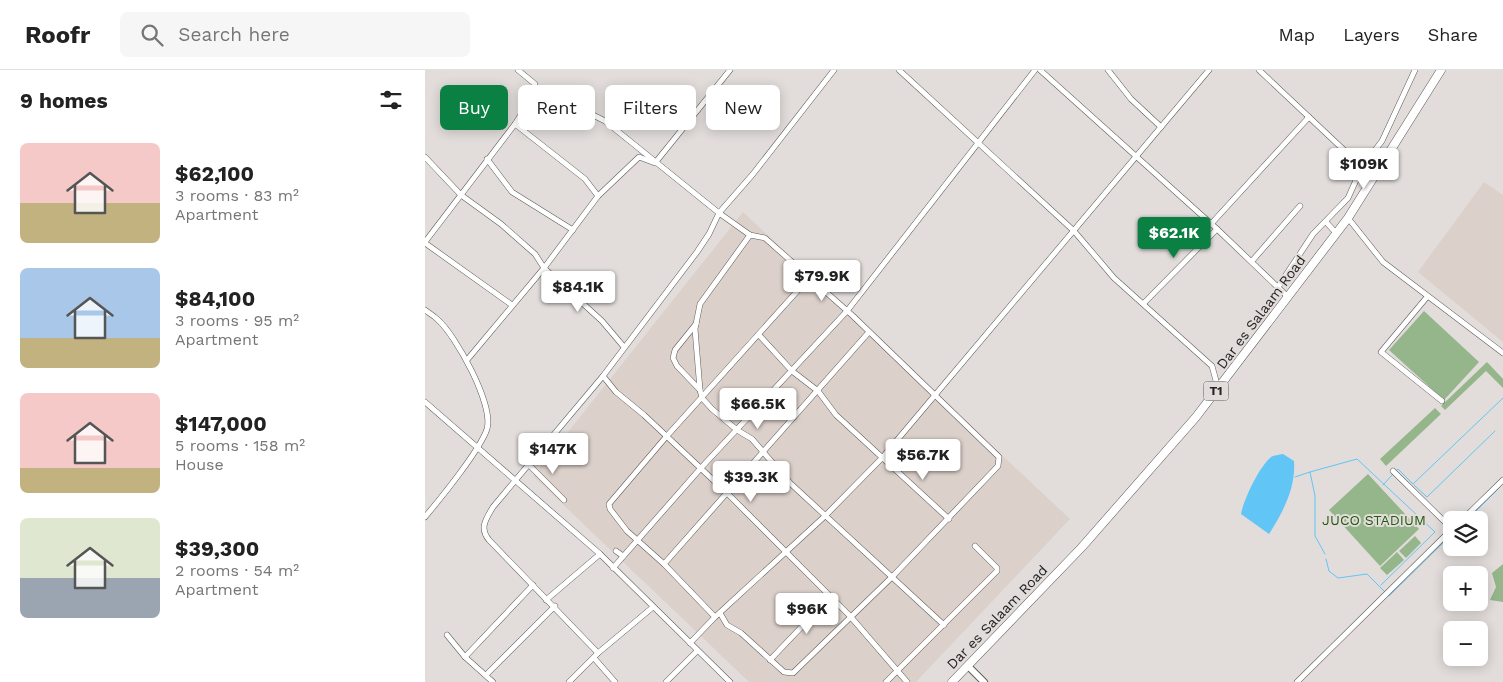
<!DOCTYPE html>
<meta charset="utf-8">
<style>
body{margin:0;font-family:"Work Sans",sans-serif;background:#f6f6f6;color:#222;height:100vh;display:flex;flex-direction:column;font-size:19px;white-space:nowrap}
*{box-sizing:border-box;margin:0}
p{font-size:16px;color:#767676}
.icon{flex:none;width:28px;height:28px;fill:none;stroke:currentColor;stroke-width:2;stroke-linecap:round;stroke-linejoin:round}
.map{position:relative;flex:1;overflow:hidden}
.details{display:flex;flex-direction:column;background:#fff;width:425px}
.details>*{flex:none}
.hud{position:absolute;left:15px;top:15px;width:475px;height:45px;display:flex;gap:10px}
.buttons{position:absolute;left:1018px;top:441px;display:grid;gap:10px}
.buttons a{display:grid;place-items:center;width:45px;height:45px;border-radius:8px;background:#fff;box-shadow:0 2px 12px #0003;font-size:25px}
.price{position:absolute;translate:-50% -42px;padding:0 11px;border-radius:5px;background:#fff;color:#222;font-size:16px;line-height:32px;filter:drop-shadow(0 1px 2px #0008)}
.price::after{content:'';position:absolute;left:50%;top:30px;width:15px;height:11px;margin-left:-8px;background:inherit;clip-path:polygon(0 0,100% 0,50% 100%)}
.price.active{background:#0b8043;color:#fff}
ul{padding:0;list-style:none}
li{display:flex;align-items:center;gap:15px;height:125px;padding:0 20px}
li span{display:grid;place-items:center;flex:none;width:140px;height:100px;border-radius:8px;color:#555}
li>.icon{margin-inline-start:auto}
span .icon{width:60px;height:60px;fill:#fffc;stroke-width:1}
li b{font-size:21px}
h2{display:flex;justify-content:space-between;align-items:center;height:60px;padding:0 20px;font-size:21px}
.tag{padding:0 18px;border-radius:8px;background:#fff;box-shadow:0 2px 12px #0003;font-size:18px;line-height:45px}
.tag.active{background:#0b8043;color:#fff}
header{display:flex;align-items:center;gap:30px;box-sizing:border-box;height:70px;padding:0 25px;background:#fff;border-bottom:1px solid #e0e0e0}
header strong{font-size:24px}
nav{display:flex;gap:28px;margin-inline-start:auto;font-size:18px}
.search{width:350px;height:45px;background:#f6f6f6;display:flex;align-items:center;gap:12px;box-sizing:border-box;padding:0 18px;border-radius:8px;color:#767676;font-size:19px}
main{display:flex;flex:1;min-height:0}
.map>svg:first-child{display:block}
.built{fill:#dcd0ca}
.green{fill:#95b68b}
.water{fill:#61c5f5}
.lines{fill:none;stroke-linecap:round;stroke-linejoin:round}
.stream{stroke:#61c5f5;stroke-width:1}
.minor-casing{stroke:#5e5b59;stroke-width:6}
.tertiary-casing{stroke:#5e5b59;stroke-width:8}
.trunk-casing{stroke:#5e5b59;stroke-width:9}
.minor{stroke:#fff;stroke-width:5}
.tertiary{stroke:#fff;stroke-width:6}
.trunk{stroke:#fff;stroke-width:8}
.labels{text-anchor:middle;stroke-width:4;stroke-linejoin:round;paint-order:stroke}
.shield{fill:#e2dddb;stroke:#5e5b5a;stroke-width:1}
.shield-label{font-size:12px;font-weight:bold;fill:#252322}
.street-label{font-size:14px;fill:#252322;stroke:#e2dddb}
.park-label{font-size:14px;fill:#255910;stroke:#e2dddb}
</style>
<header>
<strong>Roofr</strong>
<div class="search"><svg class="icon" aria-label="search" viewBox="0 0 24 24"><circle cx="10" cy="10" r="6"/><path d="M15 15l6 6"/></svg>Search here</div>
<nav><a>Map</a><a>Layers</a><a>Share</a></nav>
</header>
<main>
<section class="details">
<h2>9 homes<svg class="icon" aria-label="filters" viewBox="0 0 24 24"><path d="M4 7h16M4 17h16"/><circle cx="9" cy="7" r="2"/><circle cx="15" cy="17" r="2"/></svg></h2>
<ul>
<li><span style="background:linear-gradient(#f6c9c9 60%,#c2b280 0)"><svg class="icon" aria-label="home" viewBox="0 0 24 24"><path d="M3 11l9-7 9 7M6 9v11h12V9"/></svg></span><div><b>$62,100</b><p>3 rooms · 83 m²</p><p>Apartment</p></div></li>
<li><span style="background:linear-gradient(#a9c7e8 70%,#c2b280 0)"><svg class="icon" aria-label="home" viewBox="0 0 24 24"><path d="M3 11l9-7 9 7M6 9v11h12V9"/></svg></span><div><b>$84,100</b><p>3 rooms · 95 m²</p><p>Apartment</p></div></li>
<li><span style="background:linear-gradient(#f6c9c9 75%,#c2b280 0)"><svg class="icon" aria-label="home" viewBox="0 0 24 24"><path d="M3 11l9-7 9 7M6 9v11h12V9"/></svg></span><div><b>$147,000</b><p>5 rooms · 158 m²</p><p>House</p></div></li>
<li><span style="background:linear-gradient(#dfe7d0 60%,#9aa5b1 0)"><svg class="icon" aria-label="home" viewBox="0 0 24 24"><path d="M3 11l9-7 9 7M6 9v11h12V9"/></svg></span><div><b>$39,300</b><p>2 rooms · 54 m²</p><p>Apartment</p></div></li>
</ul>
</section>
<div class="map">
<svg width="1078" height="612" viewBox="0 0 1078 612">
<rect width="100%" height="100%" fill="#e2dddb"/>
<g class="built">
<path d="M1059 112 1078 125V272L993 202Z"/>
<path d="M318 142 645 449 491 612H324L108 406Z"/>
</g>
<g class="green">
<path d="M999 241 1054 292 1019 330 964 280Z"/>
<path d="M1062 292 1078 309V318L1061 301 1020 340 1016 336Z"/>
<path d="M1010 338 1016 344 961 396 955 389Z"/>
<path d="M943 404 994 459 955 496 904 440Z"/>
<path d="M990 466 996 473 981 488 974 481Z"/>
<path d="M972 482 979 490 962 505 955 498Z"/>
<path d="M1078 494V532L1065 530 1071 517 1067 503Z"/>
</g>
<path class="water" d="M858 384 869 391C871 418 858 442 844 464L816 444C819 429 834 397 846 387 849 385 854 385 858 384Z"/>
<g class="lines">
<g class="stream">
<path d="M971 401 973 399 988 414 1078 328"/>
<path d="M885 402 932 389 1010 462 956 515"/>
<path d="M870 407 885 402 890 426V466L900 484"/>
<path d="M958 415 968 404"/>
<path d="M989 415 1002 427 1070 361"/>
<path d="M1043 449 1075 417"/>
<path d="M901 489 904 501 913 508 942 504 960 522"/>
<path d="M964 526 1026 465"/>
</g>
<g class="minor-casing">
<g id="minor">
<path d="M93 0 110 14 109 24 134 28 180 51 294 143 325 165 340 168 428 246 574 387 573 396 468 506 368 603 359 602 316 563 302 555 295 543"/>
<path d="M474 0 649 161 689 208 787 296 793 318"/>
<path d="M615 0 792 159 863 227"/>
<path d="M683 0 706 29 736 57"/>
<path d="M834 0 937 97"/>
<path d="M90 54 160 109 173 126"/>
<path d="M0 87 36 125 76 154 110 184 119 198 177 251 199 277"/>
<path d="M62 89 87 122 148 160"/>
<path d="M923 148 958 192 1078 283"/>
<path d="M901 152 911 163"/>
<path d="M786 154 884 47"/>
<path d="M0 172 90 54 109 24"/>
<path d="M0 173 87 235"/>
<path d="M827 191 875 136"/>
<path d="M853 217 888 164 923 128 937 97 957 71 990 0"/>
<path d="M1002 227 956 282 1017 331"/>
<path d="M719 233 792 159"/>
<path d="M0 240C4 243 9 246 12 249 31 265 69 335 62 359 55 380 16 428 0 447"/>
<path d="M271 254 250 280 248 288 252 296 275 320 277 328 287 339 312 360 327 369 365 413 519 555"/>
<path d="M334 265 367 301 393 321 411 345 524 449"/>
<path d="M42 290 119 198 173 126 214 87 230 93 305 0"/>
<path d="M178 306 191 322 219 345 302 423 425 546 482 612"/>
<path d="M275 320 270 259 275 234 325 165"/>
<path d="M0 332 175 484 305 612"/>
<path d="M103 394 139 430"/>
<path d="M968 401 1026 458"/>
<path d="M1037 450 1078 410"/>
<path d="M191 481 198 486"/>
<path d="M239 494 444 262"/>
<path d="M188 498 275 399 422 241 610 0"/>
<path d="M121 530 175 484"/>
<path d="M290 547 239 494 202 461 185 439 184 434 241 367 385 207"/>
<path d="M22 565 40 587 68 612"/>
<path d="M265 573 290 547 400 446 457 388 784 0"/>
<path d="M173 583 64 470C54 458 61 449 68 437L178 306 272 182 284 164 294 143 328 104 409 0"/>
<path d="M40 587 108 515"/>
<path d="M169 588 190 612"/>
<path d="M345 590 405 527"/>
<path d="M61 605 130 536"/>
<path d="M144 612 173 583 228 537"/>
<path d="M241 612 272 581"/>
<path d="M461 612 572 501V498L550 476"/>
<path d="M872 612 1026 460"/>
</g>
</g>
<g class="tertiary-casing">
<path id="tertiary" d="M543 596 559 612"/>
</g>
<g class="trunk-casing">
<path id="trunk" d="M527 612 657 477 771 347 923 148 1016 0"/>
</g>
<use href="#minor" class="minor"/>
<use href="#tertiary" class="tertiary"/>
<use href="#trunk" class="trunk"/>
</g>
<g class="labels">
<rect class="shield" x="778.5" y="311.5" width="25" height="19" rx="4"/>
<g class="shield-label">
<text x="791" y="325">T1</text>
</g>
<g class="street-label">
<text transform="translate(836 242) rotate(-53)" y="5">Dar es Salaam Road</text>
<text transform="translate(572 547) rotate(-46)" y="5">Dar es Salaam Road</text>
</g>
<g class="park-label">
<text x="949" y="455">JUCO STADIUM</text>
</g>
</g>
</svg>
<div class="buttons">
<a><svg class="icon" aria-label="layers" viewBox="0 0 24 24"><path d="M12 4l9 5-9 5-9-5zM3 14l9 5 9-5"/></svg></a>
<a>+</a>
<a>−</a>
</div>
<b class="price" style="left:939px;top:120px">$109K</b>
<b class="price active" style="left:749px;top:189px">$62.1K</b>
<b class="price" style="left:397px;top:232px">$79.9K</b>
<b class="price" style="left:153px;top:243px">$84.1K</b>
<b class="price" style="left:333px;top:360px">$66.5K</b>
<b class="price" style="left:128px;top:405px">$147K</b>
<b class="price" style="left:498px;top:411px">$56.7K</b>
<b class="price" style="left:326px;top:433px">$39.3K</b>
<b class="price" style="left:382px;top:565px">$96K</b>
<div class="hud">
<a class="tag active">Buy</a>
<a class="tag">Rent</a>
<a class="tag">Filters</a>
<a class="tag">New</a>
</div>
</div>
</main>
